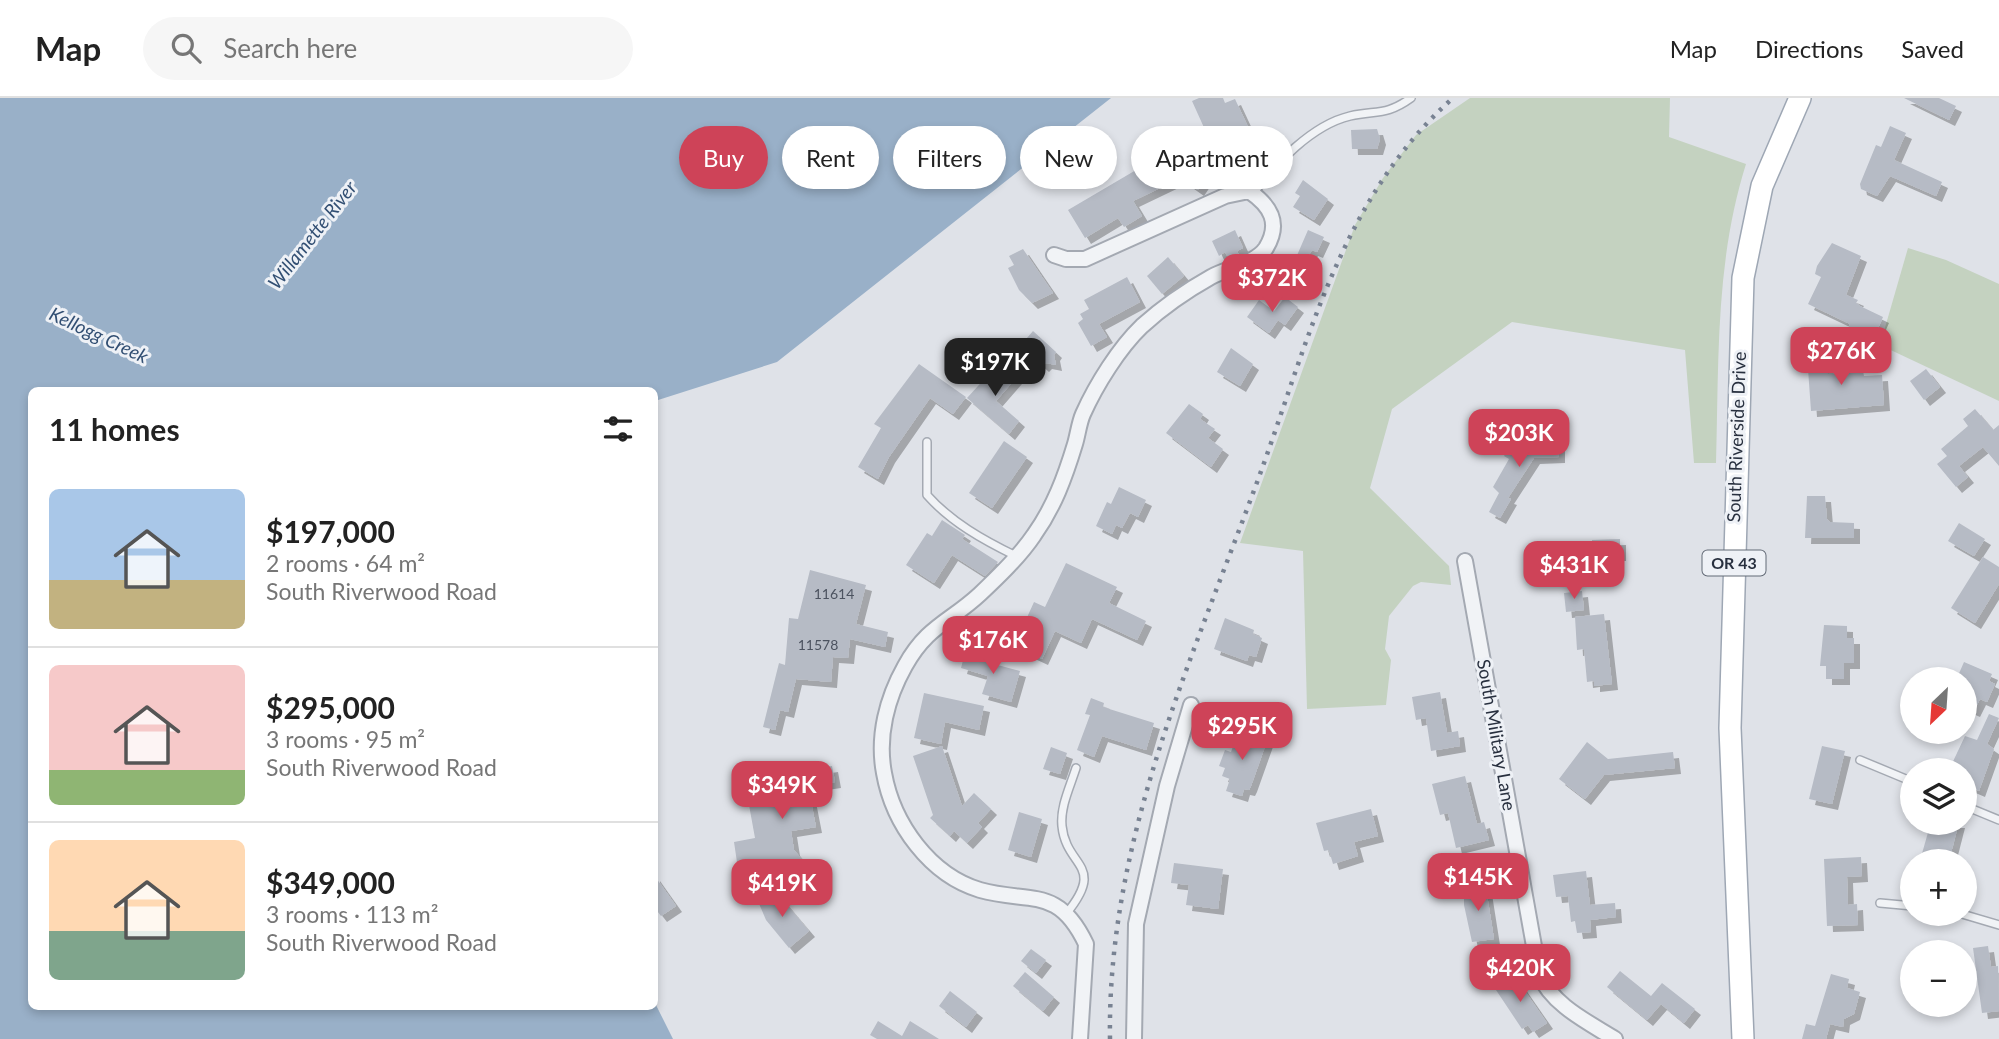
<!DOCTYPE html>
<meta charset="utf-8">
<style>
body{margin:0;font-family:Lato,sans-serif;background:#f6f6f6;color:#222;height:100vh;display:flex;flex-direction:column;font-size:26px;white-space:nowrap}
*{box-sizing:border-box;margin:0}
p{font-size:23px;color:#767676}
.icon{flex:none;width:38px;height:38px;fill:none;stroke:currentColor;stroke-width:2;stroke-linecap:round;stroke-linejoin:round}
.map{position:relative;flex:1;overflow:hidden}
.sheet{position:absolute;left:28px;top:289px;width:630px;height:623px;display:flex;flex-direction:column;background:#fff;border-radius:10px;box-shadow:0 4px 10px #0003}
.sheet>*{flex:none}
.guide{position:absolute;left:679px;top:28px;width:665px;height:63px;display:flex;gap:14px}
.needle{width:46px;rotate:205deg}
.tools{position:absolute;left:1900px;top:569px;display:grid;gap:14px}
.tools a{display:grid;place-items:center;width:77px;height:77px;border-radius:50%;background:#fff;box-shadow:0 4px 10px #0003;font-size:35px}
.price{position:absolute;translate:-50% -60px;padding:0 16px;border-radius:14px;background:#ce4358;color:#fff;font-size:23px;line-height:46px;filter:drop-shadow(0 2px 4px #0008)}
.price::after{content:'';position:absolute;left:50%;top:42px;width:21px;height:16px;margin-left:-10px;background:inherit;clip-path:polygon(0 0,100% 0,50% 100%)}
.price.on{background:#222;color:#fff}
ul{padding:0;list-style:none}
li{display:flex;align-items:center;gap:21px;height:175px;padding:0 21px}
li+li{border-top:2px solid #e0e0e0}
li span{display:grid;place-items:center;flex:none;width:196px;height:140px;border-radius:10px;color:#555}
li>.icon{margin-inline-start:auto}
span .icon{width:84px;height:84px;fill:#fffc;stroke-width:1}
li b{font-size:30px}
h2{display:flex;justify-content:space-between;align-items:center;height:84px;padding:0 21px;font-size:30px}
.chip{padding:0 24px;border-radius:32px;background:#fff;box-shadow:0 4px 10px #0003;font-size:24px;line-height:63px}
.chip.on{background:#ce4358;color:#fff}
header{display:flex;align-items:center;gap:42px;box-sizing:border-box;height:98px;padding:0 35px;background:#fff;border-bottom:2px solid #e0e0e0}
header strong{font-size:33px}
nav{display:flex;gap:38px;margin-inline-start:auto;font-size:24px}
.search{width:490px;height:63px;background:#f6f6f6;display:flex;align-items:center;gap:18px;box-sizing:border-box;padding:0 24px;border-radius:38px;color:#767676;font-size:26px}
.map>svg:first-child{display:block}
.green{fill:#c4d2c0}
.water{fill:#99b0c8}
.building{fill:#b6bbc5;filter:url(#shadow)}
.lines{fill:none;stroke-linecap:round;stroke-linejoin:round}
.lane-casing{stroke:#a4a9b2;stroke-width:10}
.street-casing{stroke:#a4a9b2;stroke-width:18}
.primary-casing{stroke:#9ea7b4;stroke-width:24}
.lane{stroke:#f1f3f6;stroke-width:7}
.street{stroke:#f1f3f6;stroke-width:14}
.primary{stroke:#fff;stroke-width:21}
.rail{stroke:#788292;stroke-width:4.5;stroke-dasharray:3.5 7;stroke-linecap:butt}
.labels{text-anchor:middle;stroke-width:6;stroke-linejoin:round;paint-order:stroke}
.number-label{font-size:14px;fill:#4c5360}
.shield{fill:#eef1f6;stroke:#636a76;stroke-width:2}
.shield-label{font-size:16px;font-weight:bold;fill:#28303f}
.street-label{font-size:18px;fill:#28303f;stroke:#eef1f6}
.water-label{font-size:19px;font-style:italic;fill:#324f73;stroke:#eef1f6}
</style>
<header>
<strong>Map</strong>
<div class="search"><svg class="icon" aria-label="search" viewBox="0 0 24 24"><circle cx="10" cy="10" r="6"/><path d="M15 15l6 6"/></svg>Search here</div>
<nav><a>Map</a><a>Directions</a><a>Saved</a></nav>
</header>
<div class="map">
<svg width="1999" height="941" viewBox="0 0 1999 941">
<defs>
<filter id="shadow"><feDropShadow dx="6" dy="6" stdDeviation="0" flood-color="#0004"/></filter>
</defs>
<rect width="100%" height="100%" fill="#dfe2e8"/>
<g class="green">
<path d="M1470 0H1670L1669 39 1746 66C1715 164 1719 263 1716 365H1694L1685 252 1512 224 1392 311 1370 390 1449 468 1451 487 1421 484 1413 488 1389 518 1385 551 1391 562 1386 607 1307 611 1303 453 1240 445 1355 127 1383 80 1416 37Z"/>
<path d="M1908 150 1946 162 1999 186V303L1880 247Z"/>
</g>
<path class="water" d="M0 0H1111L777 264 655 303 654 292H32V908H654L655 905 673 941H0Z"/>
<g class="building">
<path d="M1199 0H1223L1225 5 1235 1 1249 31 1222 43 1234 68 1218 75 1208 57 1215 54 1192 3Z"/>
<path d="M1904 0H1939L1956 8 1949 22Z"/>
<path d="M1890 28 1906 35 1894 62 1942 84 1936 98 1890 78 1877 98 1861 91 1860 86 1876 47 1881 49Z"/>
<path d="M1377 31 1380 41 1377 51H1352L1351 32Z"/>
<path d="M1156 56 1158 60 1167 56 1169 59 1177 57 1208 77 1198 92 1181 80 1133 103 1142 118 1124 129 1118 120 1085 140 1068 112 1136 72 1144 65 1143 62Z"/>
<path d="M1303 82 1328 101 1314 122 1293 109 1300 98 1295 95Z"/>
<path d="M1235 132 1243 150 1237 153 1239 157 1229 161 1225 154 1219 158 1212 143Z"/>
<path d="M1308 132 1324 139 1317 154 1312 152 1294 181 1281 172 1289 159 1295 162Z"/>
<path d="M1832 145 1861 158 1846 197 1858 202 1856 205 1860 208 1883 219 1872 244 1847 233 1850 226 1808 206 1821 179 1815 176 1817 168Z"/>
<path d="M1023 151 1053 195 1032 205 1019 192 1008 170 1014 167 1009 158Z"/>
<path d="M1168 159 1184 178 1162 196 1147 178Z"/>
<path d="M1127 179 1140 204 1099 226 1107 239 1091 248 1078 225 1083 221 1080 216 1089 211 1084 202Z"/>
<path d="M1285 199 1298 209 1285 227 1278 222 1269 235 1247 219 1259 202 1274 213Z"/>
<path d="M1033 233 1056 254 1054 257 1056 267 1046 265 1043 268 1020 248Z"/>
<path d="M1231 250 1253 266 1240 288 1217 274Z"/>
<path d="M1826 255 1828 276 1863 273 1864 278 1882 277 1884 307 1811 313 1807 257Z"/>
<path d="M999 265 1016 280 996 303 1019 323 1009 336 967 300Z"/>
<path d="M919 266 966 299 953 316 930 300 889 359 878 381 858 369 881 330 874 326Z"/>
<path d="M1926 271 1940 289 1924 302 1910 283Z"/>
<path d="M1189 306 1203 316 1200 321 1215 331 1208 340 1223 351 1211 369 1166 335Z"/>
<path d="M1975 311 1993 332 1999 327V368L1983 349 1959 368 1968 379 1956 389 1937 366 1947 358 1941 351 1968 328 1963 321Z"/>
<path d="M1516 339 1529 346 1559 344V359L1534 360 1508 400 1511 401 1500 420 1489 414 1499 395 1493 389 1509 361 1504 358Z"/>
<path d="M1004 343 1027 359 992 410 969 395Z"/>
<path d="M1119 389 1146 402 1138 419 1130 415 1122 430 1116 427 1112 436 1096 428 1107 404 1111 406Z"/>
<path d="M1807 398H1825L1827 421 1830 424 1854 425V440H1805Z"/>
<path d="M942 422 965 437 962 441 998 464 985 478 952 457 934 485 906 467 927 435 932 438Z"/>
<path d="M1959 425 1985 441 1974 458 1948 443Z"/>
<path d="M1620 441V457H1608V464H1592V442Z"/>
<path d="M1983 459 1999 469V486L1975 525 1951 510Z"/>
<path d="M1066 465 1117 489 1109 505 1146 523 1137 542 1092 521 1081 545 1055 533 1042 561 1014 548 1034 504 1045 509Z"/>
<path d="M810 472 866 487 856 526 888 534 885 549 850 541 848 560 833 559 831 584 796 581 788 614 780 612 775 632 763 629 779 565 785 567 789 520 798 521Z"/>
<path d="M1582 493 1584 512 1566 514 1564 495Z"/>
<path d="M1604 516 1612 586 1594 588V583L1587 584 1584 551 1577 552 1575 519Z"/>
<path d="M1225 520 1254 532 1253 536 1262 540 1256 559 1249 557 1247 563 1214 551Z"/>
<path d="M1824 527 1847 528V540H1854V565H1844V581H1826V568H1820Z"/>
<path d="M966 551 981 555 979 562 1020 573 1011 604 982 596 988 578 961 570Z"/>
<path d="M1964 564 1992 576 1989 583 1995 586 1987 604 1980 601 1974 613 1965 609V581L1957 580Z"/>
<path d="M1440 594 1447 635 1458 633 1460 648 1431 653 1426 620 1416 622 1412 599Z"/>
<path d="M924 595 984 608 979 632 945 624 941 646 914 640Z"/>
<path d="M1091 600 1104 605 1103 609 1154 625 1146 652 1102 638 1094 659 1077 652 1090 617 1085 616Z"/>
<path d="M1989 616 1999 620 1987 646 1994 651 1979 693 1965 687V672H1949L1965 638 1977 642Z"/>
<path d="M1238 633 1267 643 1251 688 1249 692 1244 691 1242 698 1226 693 1230 681 1222 678 1225 670 1219 668 1225 652 1231 654Z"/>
<path d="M1587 644 1608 661 1673 654 1675 670 1604 677 1585 701 1559 681Z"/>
<path d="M942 648 962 708 974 695 991 711 978 725 982 729 967 745 954 733 950 738 930 720 933 717 913 658Z"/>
<path d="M1822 648 1845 653 1832 706 1809 701Z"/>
<path d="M1051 649 1067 655 1060 676 1043 671Z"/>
<path d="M832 668 835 684 808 688 816 729 791 733 794 752 810 771 793 786 775 765 738 771 734 744 755 740 749 707 764 699 761 689 769 678Z"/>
<path d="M1465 678 1477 726 1484 724 1489 742 1456 750 1448 715 1440 717 1432 686Z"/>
<path d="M1371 711 1378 738 1354 744 1358 758 1333 766 1329 752 1324 753 1316 725Z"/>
<path d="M1019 714 1042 721 1031 759 1008 752Z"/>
<path d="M1931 724H1959L1949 763 1921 759Z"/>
<path d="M1861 759 1862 778 1847 779 1848 807 1857 806 1858 827 1827 828 1824 761Z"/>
<path d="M1174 765 1223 771 1218 811 1186 807 1189 787 1171 785Z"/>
<path d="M1586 773 1590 807 1615 805 1616 819 1590 822 1591 834 1577 835 1575 823 1571 824 1568 798 1556 799 1553 777Z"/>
<path d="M654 777 676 808 661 818 654 809Z"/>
<path d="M1485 784 1494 841 1472 844 1464 807V799L1468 798 1466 788Z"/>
<path d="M775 793 809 833 789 850 766 822 757 801Z"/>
<path d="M1988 848 1991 869 1998 868 1999 913 1982 915 1973 850Z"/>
<path d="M1031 851 1046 862 1036 875 1021 863Z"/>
<path d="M1620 873 1651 898 1662 885 1695 911 1684 925 1661 906 1647 922 1607 889Z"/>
<path d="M1025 874 1054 899 1043 913 1013 888Z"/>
<path d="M1513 876 1547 925 1533 934 1528 927 1522 931 1494 889Z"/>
<path d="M1831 876 1849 881 1847 890 1860 894 1854 916 1844 921 1843 929 1830 926 1826 941H1802L1806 926 1815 928Z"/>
<path d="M950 893 977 914 966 929 939 908Z"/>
<path d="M878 923 902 938 910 923 939 941H877L870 937Z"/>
</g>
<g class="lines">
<g class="lane-casing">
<g id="lane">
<path d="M1253 96C1275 66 1312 27 1350 18 1377 12 1386 18 1411 0"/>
<path d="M927 344V397C951 424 983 442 1016 458"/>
<path d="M1860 662 1913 684"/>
<path d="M1965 708 1999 722"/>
<path d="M1880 805 1913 808"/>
<path d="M1066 816C1107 766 1066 770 1062 728 1060 709 1070 689 1076 670"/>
<path d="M1962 816 1999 827"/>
</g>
</g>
<g class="street-casing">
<g id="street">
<path d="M1054 157 1066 161H1085L1225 98 1249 93C1271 108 1281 125 1266 150 1255 166 1227 170 1211 179 1186 193 1163 209 1142 228 1119 250 1096 287 1083 316 1079 325 1078 336 1075 346 1065 379 1054 409 1034 437 1020 458 998 479 980 496 950 524 927 528 905 568 887 600 877 638 884 675 893 726 930 777 980 792 1030 806 1058 787 1086 846L1080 941"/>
<path d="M1465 463 1539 876C1552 907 1588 924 1615 941"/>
<path d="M1134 941 1136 826 1167 688 1191 607"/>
</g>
</g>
<g class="primary-casing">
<path id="primary" d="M1743 941 1730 630 1743 180 1762 88 1800 0"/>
</g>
<use href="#lane" class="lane"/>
<use href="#street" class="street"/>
<use href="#primary" class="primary"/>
<path class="rail" d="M1110 941C1107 746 1190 566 1256 387 1307 250 1339 101 1453 0"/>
</g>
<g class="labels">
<g class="number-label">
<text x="834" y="501">11614</text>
<text x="818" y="552">11578</text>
</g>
<rect class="shield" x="1702.5" y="452.5" width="63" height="25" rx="5"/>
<g class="shield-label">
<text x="1734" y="471">OR 43</text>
</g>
<g class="street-label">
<text transform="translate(1737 339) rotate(-88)" y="6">South Riverside Drive</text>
<text transform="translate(1496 637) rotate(80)" y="6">South Military Lane</text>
</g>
<g class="water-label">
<text transform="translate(312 137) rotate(-52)" y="7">Willamette River</text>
<text transform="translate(99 237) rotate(25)" y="7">Kellogg Creek</text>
</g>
</g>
</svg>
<div class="tools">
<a><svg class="needle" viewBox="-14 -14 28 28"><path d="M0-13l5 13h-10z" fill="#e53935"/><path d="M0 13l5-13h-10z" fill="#767676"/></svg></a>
<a><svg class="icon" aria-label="layers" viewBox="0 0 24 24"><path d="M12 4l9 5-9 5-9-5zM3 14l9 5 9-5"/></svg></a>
<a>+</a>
<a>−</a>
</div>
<b class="price" style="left:1272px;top:216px">$372K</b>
<b class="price" style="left:1841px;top:289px">$276K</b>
<b class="price on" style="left:995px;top:300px">$197K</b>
<b class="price" style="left:1519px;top:371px">$203K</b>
<b class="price" style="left:1574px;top:503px">$431K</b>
<b class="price" style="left:993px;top:578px">$176K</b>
<b class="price" style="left:1242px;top:664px">$295K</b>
<b class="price" style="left:782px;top:723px">$349K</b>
<b class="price" style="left:1478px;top:815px">$145K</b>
<b class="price" style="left:782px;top:821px">$419K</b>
<b class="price" style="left:1520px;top:906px">$420K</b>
<div class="guide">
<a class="chip on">Buy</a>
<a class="chip">Rent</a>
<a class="chip">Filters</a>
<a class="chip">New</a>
<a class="chip">Apartment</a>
</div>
<section class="sheet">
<h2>11 homes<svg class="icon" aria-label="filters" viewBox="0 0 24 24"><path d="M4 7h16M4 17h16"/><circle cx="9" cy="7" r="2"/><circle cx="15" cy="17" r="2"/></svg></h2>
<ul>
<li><span style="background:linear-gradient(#a9c7e8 65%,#c2b280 0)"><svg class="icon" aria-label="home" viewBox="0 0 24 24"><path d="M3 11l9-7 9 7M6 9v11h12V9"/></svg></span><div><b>$197,000</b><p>2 rooms · 64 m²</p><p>South Riverwood Road</p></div></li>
<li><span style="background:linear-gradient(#f6c9c9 75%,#8fb573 0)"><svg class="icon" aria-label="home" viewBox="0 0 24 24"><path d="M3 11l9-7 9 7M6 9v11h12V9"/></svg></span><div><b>$295,000</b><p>3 rooms · 95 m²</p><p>South Riverwood Road</p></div></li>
<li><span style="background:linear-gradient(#ffd9b3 65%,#7fa58c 0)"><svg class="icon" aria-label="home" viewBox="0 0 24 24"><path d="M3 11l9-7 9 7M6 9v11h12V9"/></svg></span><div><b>$349,000</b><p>3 rooms · 113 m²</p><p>South Riverwood Road</p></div></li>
</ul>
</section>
</div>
